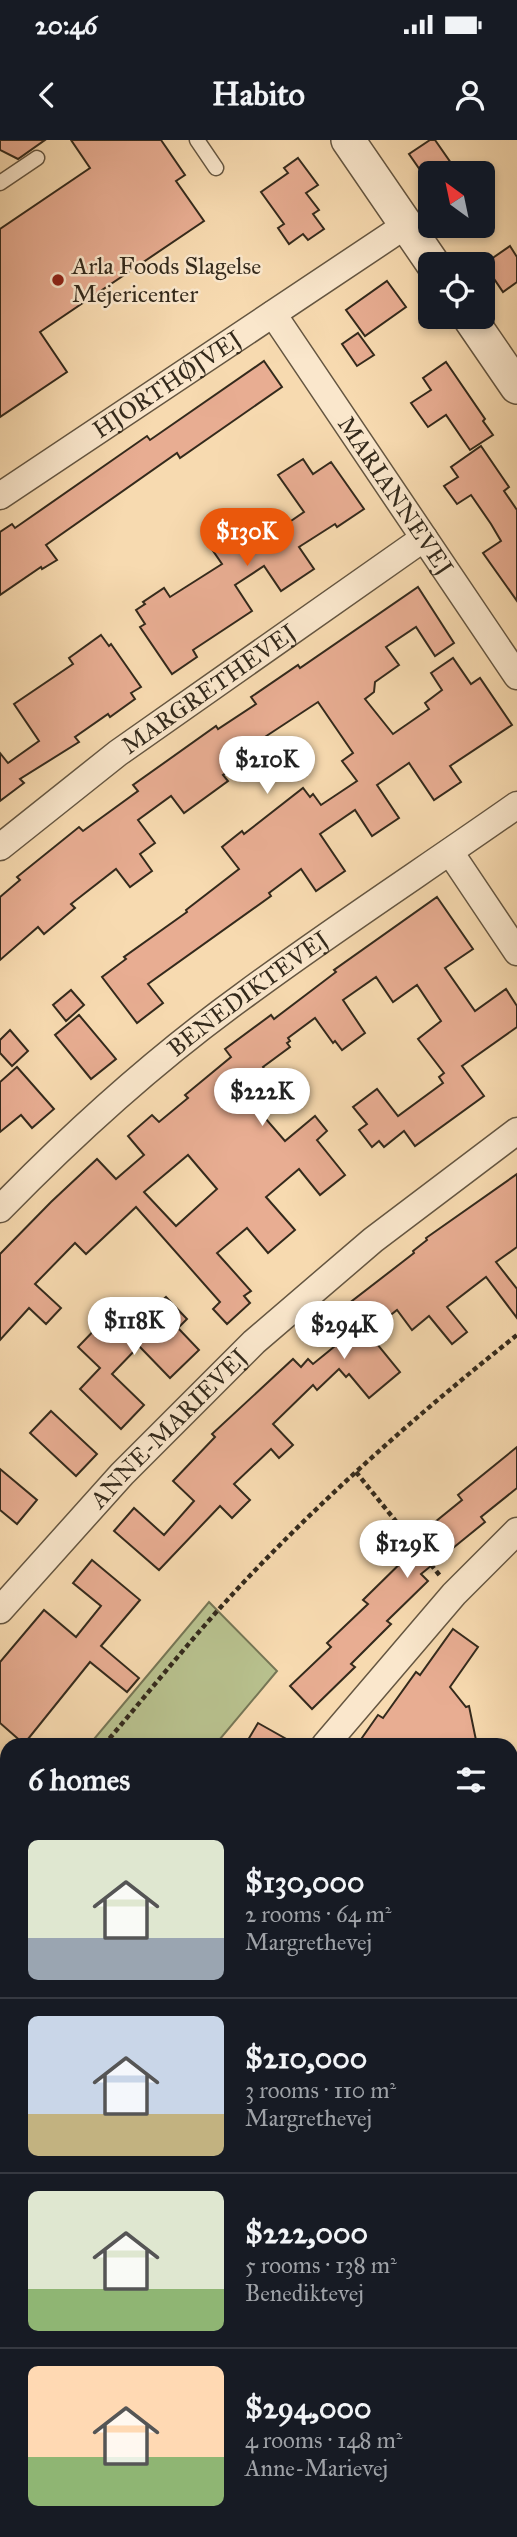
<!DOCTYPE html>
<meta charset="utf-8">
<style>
body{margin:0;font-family:"IM FELL Great Primer",serif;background:#242831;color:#f1f3f6;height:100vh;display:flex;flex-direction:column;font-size:26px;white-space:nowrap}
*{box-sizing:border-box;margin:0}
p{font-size:23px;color:#9ea1a6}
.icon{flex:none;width:38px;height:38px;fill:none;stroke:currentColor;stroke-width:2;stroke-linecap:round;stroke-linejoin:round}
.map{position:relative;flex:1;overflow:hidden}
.panel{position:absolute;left:0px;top:1598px;width:518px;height:800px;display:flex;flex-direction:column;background:#171b24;border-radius:21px 21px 0 0;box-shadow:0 4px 10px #0003}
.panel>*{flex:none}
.needle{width:46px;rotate:327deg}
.tools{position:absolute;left:418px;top:21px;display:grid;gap:14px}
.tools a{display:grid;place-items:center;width:77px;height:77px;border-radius:10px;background:#171b24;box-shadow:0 4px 10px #0003;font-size:35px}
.price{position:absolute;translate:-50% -60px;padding:0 16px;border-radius:24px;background:#fff;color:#222;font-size:23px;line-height:46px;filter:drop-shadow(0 2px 4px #0008)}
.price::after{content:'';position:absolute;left:50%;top:42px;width:21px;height:16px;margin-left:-10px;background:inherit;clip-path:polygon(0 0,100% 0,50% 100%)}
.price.current{background:#ea580c;color:#fff}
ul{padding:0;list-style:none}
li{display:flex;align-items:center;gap:21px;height:175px;padding:0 28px}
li+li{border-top:2px solid #363941}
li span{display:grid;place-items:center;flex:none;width:196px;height:140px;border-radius:10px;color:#555}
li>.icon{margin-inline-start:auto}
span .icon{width:84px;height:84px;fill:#fffc;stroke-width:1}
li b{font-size:30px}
h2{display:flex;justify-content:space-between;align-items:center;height:84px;padding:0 28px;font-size:30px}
.status{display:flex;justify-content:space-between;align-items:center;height:49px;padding:0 35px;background:#171b24;direction:ltr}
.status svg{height:19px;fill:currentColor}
header{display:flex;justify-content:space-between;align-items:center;height:91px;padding:0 28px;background:#171b24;font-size:32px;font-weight:800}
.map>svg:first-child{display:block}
.green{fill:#b8c18e;stroke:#767655;stroke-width:2}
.building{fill:#e8ad92;stroke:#342a1c;stroke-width:2;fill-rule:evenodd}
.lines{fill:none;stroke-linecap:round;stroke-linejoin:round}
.service-casing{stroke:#655641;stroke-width:17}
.minor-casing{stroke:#655641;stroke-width:29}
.tertiary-casing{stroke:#655641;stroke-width:36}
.path{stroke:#342a1c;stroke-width:4.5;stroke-dasharray:5 3.5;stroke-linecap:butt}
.service{stroke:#fae7cc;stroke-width:14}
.minor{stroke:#fae7cc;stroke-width:26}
.tertiary{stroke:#fae7cc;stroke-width:33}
.poi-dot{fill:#8f2418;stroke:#fae7cc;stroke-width:2.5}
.labels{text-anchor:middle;stroke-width:5;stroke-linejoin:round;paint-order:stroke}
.poi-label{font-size:24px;fill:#342a1c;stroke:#fae7cc;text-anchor:start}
.street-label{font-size:24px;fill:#342a1c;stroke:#fae7cc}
</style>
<div class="status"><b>20:46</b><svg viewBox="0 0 49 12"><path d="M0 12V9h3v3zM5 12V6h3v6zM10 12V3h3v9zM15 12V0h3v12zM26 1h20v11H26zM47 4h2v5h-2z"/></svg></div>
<header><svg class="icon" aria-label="back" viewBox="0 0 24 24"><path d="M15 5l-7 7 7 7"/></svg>Habito<svg class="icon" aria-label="person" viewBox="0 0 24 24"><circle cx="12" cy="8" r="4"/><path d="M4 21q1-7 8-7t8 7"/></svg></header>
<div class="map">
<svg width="517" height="2397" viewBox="0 0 517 2397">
<rect width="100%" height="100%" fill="#f7dab0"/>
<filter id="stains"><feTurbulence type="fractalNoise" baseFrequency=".00286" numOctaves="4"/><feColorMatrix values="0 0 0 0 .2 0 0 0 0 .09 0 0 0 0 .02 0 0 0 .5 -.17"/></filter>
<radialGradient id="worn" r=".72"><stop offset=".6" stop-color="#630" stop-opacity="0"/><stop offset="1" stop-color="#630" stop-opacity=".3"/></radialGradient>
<path class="green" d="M209 1462 277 1531 215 1605H89Z"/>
<g class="building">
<path d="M0 0H45L18 19 0 10Z"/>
<path d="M71 0H161L185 35 176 41 204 81 40 192 67 232 0 277V89L90 28Z"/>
<path d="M430 0H435L451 23 436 33H430V37L427 40 409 14Z"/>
<path d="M298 18 318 45 306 53 319 70 313 74 324 89 308 100 303 94 289 104 278 88 284 84 261 52 288 33 284 28Z"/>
<path d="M510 106 517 117V142L503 152 484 124Z"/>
<path d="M387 141 406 167 365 196 346 170Z"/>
<path d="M358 193 374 215 357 226 342 204Z"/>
<path d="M264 221 282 247 180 318 177 313 46 405 57 420 42 429 41 427 0 455V392L12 384 15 388 147 296 150 300Z"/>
<path d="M446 222 485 279 483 281 493 295 470 310 446 275 428 287 411 263 431 250 423 238Z"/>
<path d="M481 306 509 347 504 351 517 370V461L483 413 501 401 491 384 471 355 457 364 444 346 458 337 451 327Z"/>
<path d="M303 319 313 334 331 322 364 369 337 387 335 384 299 407 314 429 281 451 264 426 235 445 252 471 193 510 197 517 172 534 140 487 145 484 136 470 145 464 143 462 164 448 170 457 222 424 209 405 229 392 238 405 258 392 263 400 304 372 278 335Z"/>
<path d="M418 447 454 503 435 516 416 487 386 507 399 525 375 542 374 552 365 559 393 594 429 569 425 563 442 550 431 533 453 518 471 544 480 538 512 585 450 626 461 642 434 660 409 623 377 645 399 678 372 696 355 670 320 694 345 731 316 751 301 729 269 753 271 756 148 844 163 863 137 883 102 837 126 819 124 817 187 772 186 770 239 729 222 707 242 691 244 694 303 648 310 657 313 654 321 665 357 641 342 621 353 613 318 562 242 612 247 619 223 635 228 641 184 673 171 656 138 680 155 703 140 714 152 731 130 747 116 729 71 764 75 768 44 794 38 787 0 820V757L20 740 17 737 79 687 83 691 138 651 133 645 216 586 218 589 256 564 251 557 298 525 300 528Z"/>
<path d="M101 495 109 506 111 504 141 547 131 553 135 559 110 577 108 574 75 597 79 602 20 639 24 643 0 661V613L8 623 39 601 14 564 73 524 69 518Z"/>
<path d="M437 757 473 809 445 828 475 871 506 849 517 866V887L462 926 484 956 415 1006 404 991 384 1007 379 1001 372 1007 359 990 367 984 353 967 377 949 398 976 443 943 439 937 444 933 418 899 441 881 417 845 393 862 376 837 343 860 365 893 342 910 335 901 333 903 315 878 288 898 290 901 287 903 290 907 263 927 268 934 254 944 257 948 246 956 285 1001 315 976 327 991 317 1000 345 1035 320 1055 299 1029 266 1057 295 1090 268 1113 247 1088 217 1113 251 1151 244 1156 250 1163 227 1184 213 1169 220 1162 136 1067 86 1114 75 1103 35 1144 61 1168 46 1184 29 1168 0 1200V1114L51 1062 97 1019 116 1039 144 1015 128 996 152 975 159 982 188 958 185 955 231 917 225 909 271 875 274 879 336 832 334 830ZM188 1015 217 1049 176 1086 144 1052Z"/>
<path d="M71 850 84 865 66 881 53 865Z"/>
<path d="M79 875 116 919 91 939 55 895Z"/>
<path d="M10 890 28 911 12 926 0 913V900Z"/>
<path d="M17 927 54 969 32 988 21 975 0 992V942Z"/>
<path d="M517 1034V1107L496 1122 517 1149V1178L486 1137 447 1167 467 1192 452 1204 429 1176 412 1190 397 1170 368 1193 400 1232 369 1258 349 1234 346 1237 339 1229 317 1250 313 1245 273 1284 293 1305 279 1318 271 1309 234 1344 250 1360 232 1378 220 1366 159 1430 114 1391 134 1368 164 1395 194 1361 173 1341 215 1297 212 1294 293 1219 301 1227 308 1219 313 1224 346 1197 330 1178 414 1113 413 1111 427 1100 426 1098Z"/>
<path d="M166 1157 187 1179 178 1188 199 1210 170 1238 139 1206 112 1234 144 1265 121 1289 80 1249 100 1228 78 1207 105 1179 119 1193 128 1183 133 1188Z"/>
<path d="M51 1271 97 1314 76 1336 30 1293Z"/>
<path d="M517 1307V1348L481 1377 485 1382 421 1434 428 1441 387 1481 391 1484 351 1524 355 1527 312 1569 290 1546 331 1507 327 1503 368 1464 363 1460 423 1401 419 1395 462 1360 458 1355Z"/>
<path d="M0 1329 37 1360 17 1384 0 1370Z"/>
<path d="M92 1420 140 1460 101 1506 139 1538 127 1552 90 1522 24 1604 0 1583V1522L44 1470 76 1497 101 1466 73 1443Z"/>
<path d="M453 1489 478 1507 450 1547 466 1567 469 1566 477 1605H357L378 1575 383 1578 416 1532 420 1535Z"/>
<path d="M258 1583 297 1605H245Z"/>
</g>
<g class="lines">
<g class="service-casing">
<g id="service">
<path d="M197 0 216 28"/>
<path d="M0 43 37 18"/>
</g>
</g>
<g class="minor-casing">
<g id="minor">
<path id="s1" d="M273 174 517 536"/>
<path id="s2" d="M0 356 406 85"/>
<path id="s3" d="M0 707 118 613 424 398"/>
<path d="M450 712 517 812"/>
<path id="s4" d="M0 1069C75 992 156 919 243 856 332 790 426 729 517 665"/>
<path id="s5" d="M0 1470 122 1334 254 1202 373 1100 517 991"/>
<path d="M325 1605 454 1454 517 1391"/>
<path d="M511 1673 517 1674"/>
<path d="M511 1700 517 1705"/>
<path d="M0 2041 7 2032"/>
<path d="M511 2126 517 2129"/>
<path d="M0 2235 7 2241"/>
<path d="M511 2278 517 2280"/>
<path d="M456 2397 458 2390"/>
</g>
</g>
<g class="tertiary-casing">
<g id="tertiary">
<path d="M348 0 433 124"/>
<path d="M469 177 517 247"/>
</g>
</g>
<g class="path">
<path d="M356 1332 441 1437"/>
<path d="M104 1605C150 1551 194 1495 242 1444 327 1354 420 1272 517 1195"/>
<path d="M0 1701 7 1707"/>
<path d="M0 1725 7 1717"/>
<path d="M511 1784 517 1777"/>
<path d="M511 2009 517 2002"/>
<path d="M0 2378 7 2383"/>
<path d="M16 2390 25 2397"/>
</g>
<use href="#service" class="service"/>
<use href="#minor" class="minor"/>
<use href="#tertiary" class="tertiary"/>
</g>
<circle class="poi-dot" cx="58" cy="140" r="7"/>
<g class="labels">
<g class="poi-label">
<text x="72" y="134">Arla Foods Slagelse<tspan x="72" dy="28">Mejericenter</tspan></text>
</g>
<g class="street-label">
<text dy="8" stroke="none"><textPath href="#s2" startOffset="201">HJORTHØJVEJ</textPath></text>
<text dy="8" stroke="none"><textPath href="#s1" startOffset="219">MARIANNEVEJ</textPath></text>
<text dy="8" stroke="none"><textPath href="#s3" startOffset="262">MARGRETHEVEJ</textPath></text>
<text dy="8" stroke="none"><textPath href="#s4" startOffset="329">BENEDIKTEVEJ</textPath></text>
<text dy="8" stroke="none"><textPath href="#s5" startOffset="248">ANNE-MARIEVEJ</textPath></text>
</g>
</g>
<rect width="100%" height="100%" filter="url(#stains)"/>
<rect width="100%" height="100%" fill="url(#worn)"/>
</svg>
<div class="tools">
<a><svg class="needle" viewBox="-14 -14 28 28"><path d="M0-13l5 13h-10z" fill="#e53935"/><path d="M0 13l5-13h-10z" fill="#9ea1a6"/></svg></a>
<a><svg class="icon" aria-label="locate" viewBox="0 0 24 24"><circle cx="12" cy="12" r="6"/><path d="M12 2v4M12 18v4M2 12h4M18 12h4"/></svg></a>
</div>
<b class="price current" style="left:247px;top:428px">$130K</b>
<b class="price" style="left:267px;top:656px">$210K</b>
<b class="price" style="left:262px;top:988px">$222K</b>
<b class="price" style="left:134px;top:1217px">$118K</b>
<b class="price" style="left:344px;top:1221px">$294K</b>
<b class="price" style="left:407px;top:1440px">$129K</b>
<section class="panel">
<h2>6 homes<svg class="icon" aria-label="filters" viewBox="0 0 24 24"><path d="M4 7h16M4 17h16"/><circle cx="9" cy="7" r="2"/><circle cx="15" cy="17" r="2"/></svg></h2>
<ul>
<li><span style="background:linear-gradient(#dfe7d0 70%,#9aa5b1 0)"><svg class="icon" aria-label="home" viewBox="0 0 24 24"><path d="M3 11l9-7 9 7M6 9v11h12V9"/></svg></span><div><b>$130,000</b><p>2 rooms · 64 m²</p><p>Margrethevej</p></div></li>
<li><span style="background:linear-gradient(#c9d6e8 70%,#c2b280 0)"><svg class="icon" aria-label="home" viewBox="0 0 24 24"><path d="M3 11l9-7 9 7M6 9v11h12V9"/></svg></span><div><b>$210,000</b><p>3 rooms · 110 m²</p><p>Margrethevej</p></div></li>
<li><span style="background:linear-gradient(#dfe7d0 70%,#8fb573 0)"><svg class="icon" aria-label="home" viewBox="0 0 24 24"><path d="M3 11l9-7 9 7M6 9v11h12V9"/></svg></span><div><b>$222,000</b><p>5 rooms · 138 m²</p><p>Benediktevej</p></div></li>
<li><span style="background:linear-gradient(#ffd9b3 65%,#8fb573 0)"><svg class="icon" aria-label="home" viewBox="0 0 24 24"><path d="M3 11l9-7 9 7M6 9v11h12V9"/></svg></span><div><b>$294,000</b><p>4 rooms · 148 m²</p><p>Anne-Marievej</p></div></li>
</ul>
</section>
</div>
